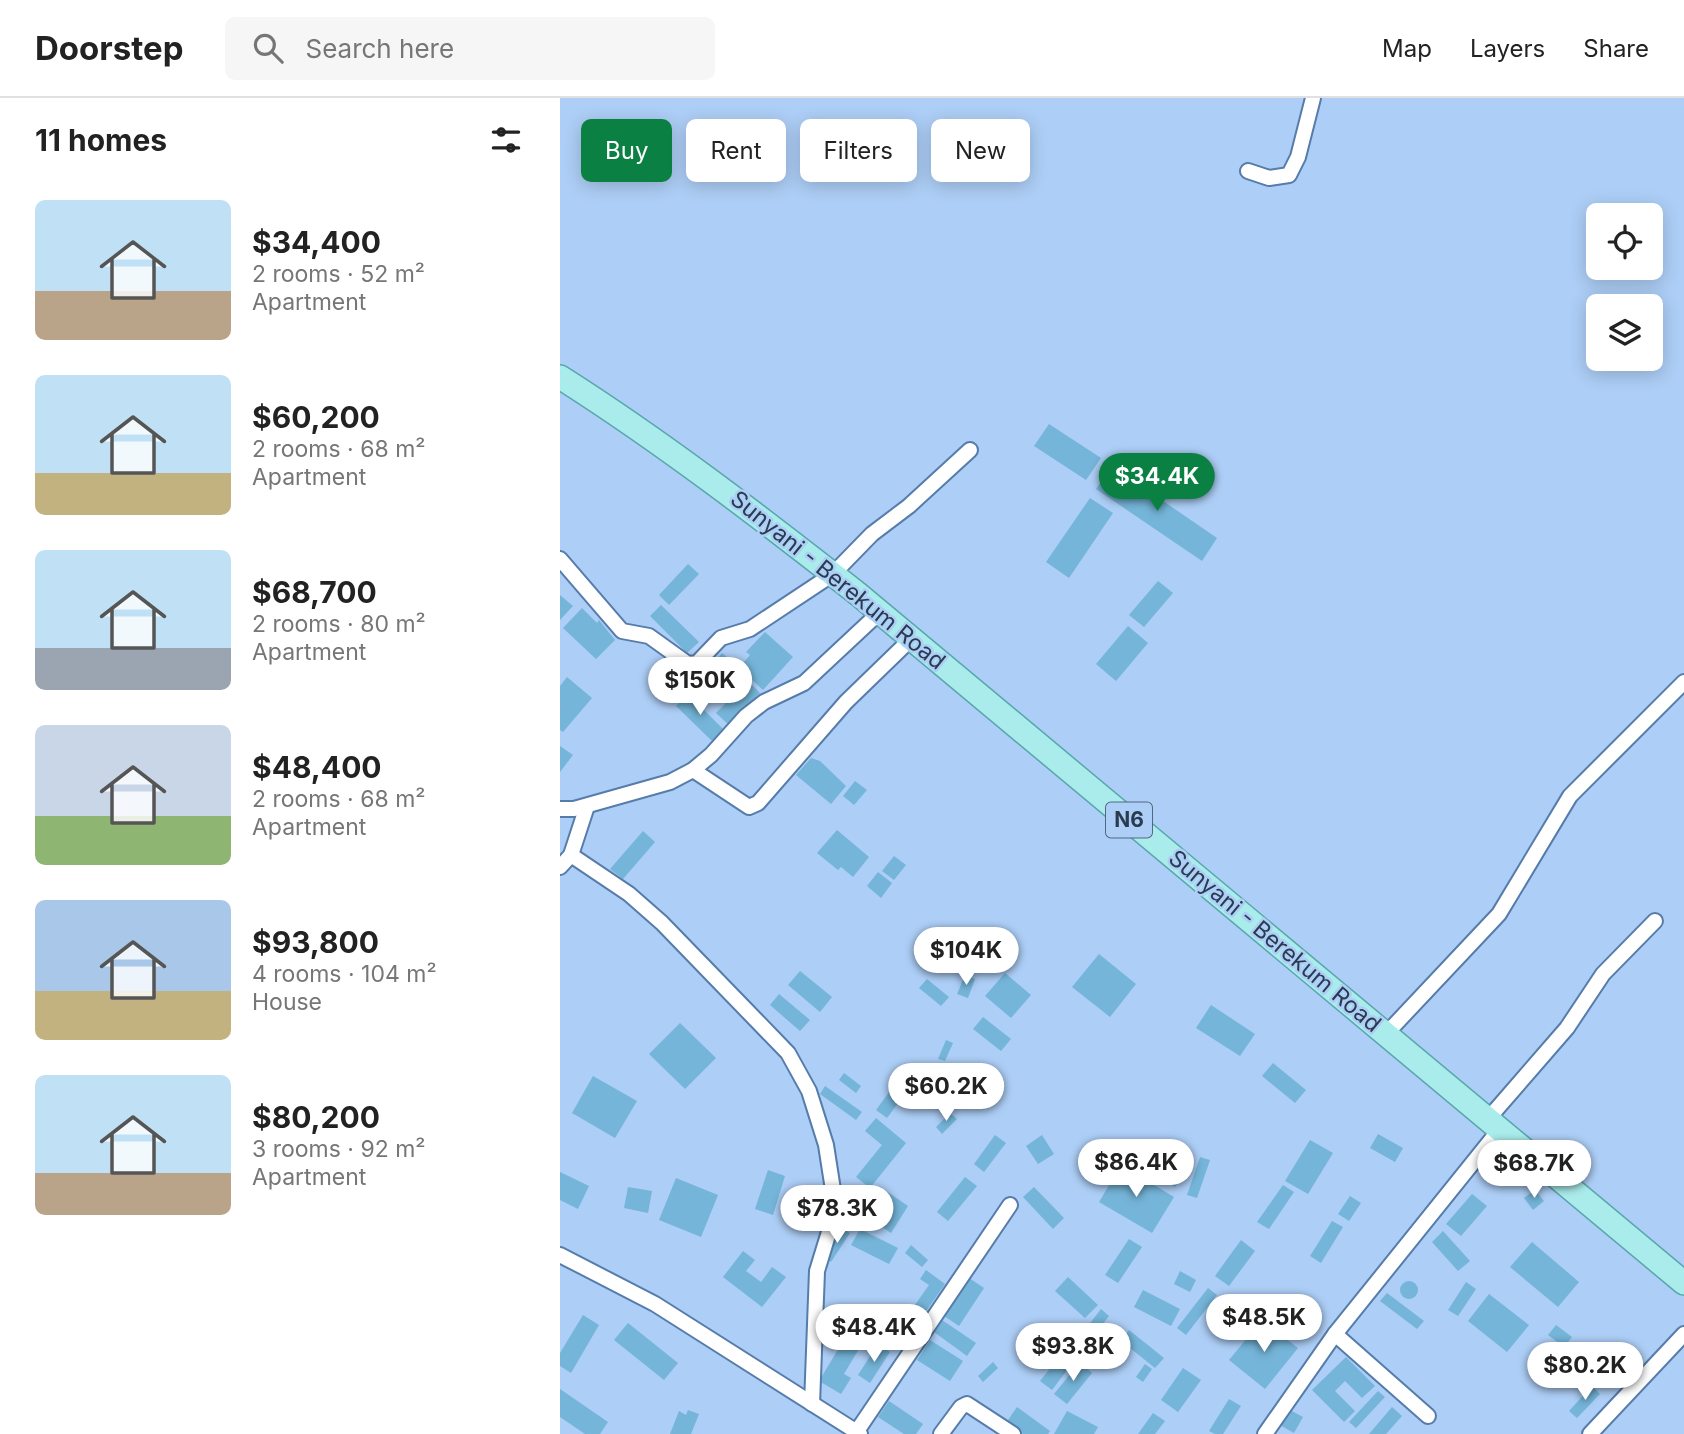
<!DOCTYPE html>
<meta charset="utf-8">
<style>
body{margin:0;font-family:Inter,sans-serif;background:#f6f6f6;color:#222;height:100vh;display:flex;flex-direction:column;font-size:26px;white-space:nowrap}
*{box-sizing:border-box;margin:0}
p{font-size:23px;color:#767676}
.icon{flex:none;width:38px;height:38px;fill:none;stroke:currentColor;stroke-width:2;stroke-linecap:round;stroke-linejoin:round}
.map{position:relative;flex:1;overflow:hidden}
.side{display:flex;flex-direction:column;background:#fff;width:560px}
.side>*{flex:none}
.banner{position:absolute;left:21px;top:21px;width:665px;height:63px;display:flex;gap:14px}
.tools{position:absolute;left:1026px;top:105px;display:grid;gap:14px}
.tools a{display:grid;place-items:center;width:77px;height:77px;border-radius:10px;background:#fff;box-shadow:0 4px 18px #0003;font-size:35px}
.price{position:absolute;translate:-50% -60px;padding:0 16px;border-radius:24px;background:#fff;color:#222;font-size:23px;line-height:46px;filter:drop-shadow(0 2px 4px #0008)}
.price::after{content:'';position:absolute;left:50%;top:42px;width:21px;height:16px;margin-left:-10px;background:inherit;clip-path:polygon(0 0,100% 0,50% 100%)}
.price.active{background:#0b8043;color:#fff}
ul{padding:0;list-style:none}
li{display:flex;align-items:center;gap:21px;height:175px;padding:0 35px}
li span{display:grid;place-items:center;flex:none;width:196px;height:140px;border-radius:10px;color:#555}
li>.icon{margin-inline-start:auto}
span .icon{width:84px;height:84px;fill:#fffc;stroke-width:1}
li b{font-size:30px}
h2{display:flex;justify-content:space-between;align-items:center;height:84px;padding:0 35px;font-size:30px}
.pill{padding:0 24px;border-radius:10px;background:#fff;box-shadow:0 4px 18px #0003;font-size:24px;line-height:63px}
.pill.active{background:#0b8043;color:#fff}
header{display:flex;align-items:center;gap:42px;box-sizing:border-box;height:98px;padding:0 35px;background:#fff;border-bottom:2px solid #e0e0e0}
header strong{font-size:33px}
nav{display:flex;gap:38px;margin-inline-start:auto;font-size:24px}
.search{width:490px;height:63px;background:#f6f6f6;display:flex;align-items:center;gap:18px;box-sizing:border-box;padding:0 24px;border-radius:10px;color:#767676;font-size:26px}
main{display:flex;flex:1;min-height:0}
.map>svg:first-child{display:block}
.building{fill:#75b5d9}
.lines{fill:none;stroke-linecap:round;stroke-linejoin:round}
.street-casing{stroke:#567caa;stroke-width:18}
.primary-casing{stroke:#58a6ac;stroke-width:26}
.street{stroke:#fff;stroke-width:14}
.primary{stroke:#aaeceb;stroke-width:23}
.labels{text-anchor:middle;stroke-width:5;stroke-linejoin:round;paint-order:stroke}
.shield{fill:#adcef6;stroke:#526781;stroke-width:2}
.shield-label{font-size:21px;font-weight:bold;fill:#2b3b4f}
.street-label{font-size:23px;fill:#2b3b4f;stroke:#adcef6}
</style>
<header>
<strong>Doorstep</strong>
<div class="search"><svg class="icon" aria-label="search" viewBox="0 0 24 24"><circle cx="10" cy="10" r="6"/><path d="M15 15l6 6"/></svg>Search here</div>
<nav><a>Map</a><a>Layers</a><a>Share</a></nav>
</header>
<main>
<section class="side">
<h2>11 homes<svg class="icon" aria-label="filters" viewBox="0 0 24 24"><path d="M4 7h16M4 17h16"/><circle cx="9" cy="7" r="2"/><circle cx="15" cy="17" r="2"/></svg></h2>
<ul>
<li><span style="background:linear-gradient(#bfe0f5 65%,#b9a48a 0)"><svg class="icon" aria-label="home" viewBox="0 0 24 24"><path d="M3 11l9-7 9 7M6 9v11h12V9"/></svg></span><div><b>$34,400</b><p>2 rooms · 52 m²</p><p>Apartment</p></div></li>
<li><span style="background:linear-gradient(#bfe0f5 70%,#c2b280 0)"><svg class="icon" aria-label="home" viewBox="0 0 24 24"><path d="M3 11l9-7 9 7M6 9v11h12V9"/></svg></span><div><b>$60,200</b><p>2 rooms · 68 m²</p><p>Apartment</p></div></li>
<li><span style="background:linear-gradient(#bfe0f5 70%,#9aa5b1 0)"><svg class="icon" aria-label="home" viewBox="0 0 24 24"><path d="M3 11l9-7 9 7M6 9v11h12V9"/></svg></span><div><b>$68,700</b><p>2 rooms · 80 m²</p><p>Apartment</p></div></li>
<li><span style="background:linear-gradient(#c9d6e8 65%,#8fb573 0)"><svg class="icon" aria-label="home" viewBox="0 0 24 24"><path d="M3 11l9-7 9 7M6 9v11h12V9"/></svg></span><div><b>$48,400</b><p>2 rooms · 68 m²</p><p>Apartment</p></div></li>
<li><span style="background:linear-gradient(#a9c7e8 65%,#c2b280 0)"><svg class="icon" aria-label="home" viewBox="0 0 24 24"><path d="M3 11l9-7 9 7M6 9v11h12V9"/></svg></span><div><b>$93,800</b><p>4 rooms · 104 m²</p><p>House</p></div></li>
<li><span style="background:linear-gradient(#bfe0f5 70%,#b9a48a 0)"><svg class="icon" aria-label="home" viewBox="0 0 24 24"><path d="M3 11l9-7 9 7M6 9v11h12V9"/></svg></span><div><b>$80,200</b><p>3 rooms · 92 m²</p><p>Apartment</p></div></li>
</ul>
</section>
<div class="map">
<svg width="1124" height="1336" viewBox="0 0 1124 1336">
<rect width="100%" height="100%" fill="#adcef6"/>
<g class="building">
<path d="M489 326 541 360 526 382 474 348Z"/>
<path d="M552 368 657 440 642 463 536 391Z"/>
<path d="M530 400 553 415 509 480 486 464Z"/>
<path d="M128 466 139 476 109 507 99 497Z"/>
<path d="M598 483 613 495 584 529 569 517Z"/>
<path d="M0 497 13 508 0 522Z"/>
<path d="M101 507 139 544 127 555 90 518Z"/>
<path d="M22 510 37 525 39 522 55 542 36 561 3 530Z"/>
<path d="M568 528 588 545 556 583 536 566Z"/>
<path d="M205 534 233 559 203 592 179 570 190 557 186 554Z"/>
<path d="M162 555 174 565 152 591 140 581Z"/>
<path d="M7 579 32 600 3 634 0 632V588Z"/>
<path d="M188 583 200 595 169 627 156 615Z"/>
<path d="M128 596 163 631 152 643 116 608Z"/>
<path d="M0 648 13 657 0 674Z"/>
<path d="M251 660 260 663 286 688 271 706 236 677Z"/>
<path d="M295 683 307 692 294 707 283 698Z"/>
<path d="M277 732 309 759 293 779 281 769 278 772 257 755Z"/>
<path d="M83 733 95 744 63 781 50 771Z"/>
<path d="M334 758 346 767 334 782 322 773Z"/>
<path d="M318 774 332 785 321 800 307 788Z"/>
<path d="M539 856 576 886 550 919 512 889Z"/>
<path d="M240 873 272 899 260 914 228 887Z"/>
<path d="M445 875 471 897 451 920 425 898Z"/>
<path d="M405 877 415 881 408 900 397 896Z"/>
<path d="M367 881 389 899 381 908 359 890Z"/>
<path d="M219 896 250 922 240 933 210 907Z"/>
<path d="M651 907 695 936 680 958 636 930Z"/>
<path d="M423 919 451 941 441 953 413 931Z"/>
<path d="M120 925 156 960 125 991 89 956Z"/>
<path d="M386 942 393 945 385 963 378 961Z"/>
<path d="M713 965 746 992 735 1005 702 978Z"/>
<path d="M346 971 357 980 327 1020 316 1012Z"/>
<path d="M284 975 301 988 296 995 279 982Z"/>
<path d="M33 978 77 1003 55 1040 12 1015Z"/>
<path d="M265 988 302 1014 296 1022 260 996Z"/>
<path d="M390 1015 397 1021 382 1036 376 1029Z"/>
<path d="M316 1020 346 1045 310 1090 296 1079 322 1047 305 1033Z"/>
<path d="M818 1036 843 1050 835 1064 810 1050Z"/>
<path d="M435 1037 446 1045 424 1074 414 1066Z"/>
<path d="M482 1037 494 1056 478 1066 466 1048Z"/>
<path d="M750 1042 773 1055 748 1096 725 1083Z"/>
<path d="M640 1059 650 1062 637 1100 627 1097Z"/>
<path d="M615 1061 628 1068 615 1089 603 1081Z"/>
<path d="M561 1067 614 1099 592 1135 539 1104Z"/>
<path d="M208 1072 225 1078 213 1117 195 1111Z"/>
<path d="M0 1074 29 1088 18 1111 0 1102Z"/>
<path d="M405 1079 417 1088 388 1123 377 1114Z"/>
<path d="M116 1080 158 1097 141 1139 99 1122Z"/>
<path d="M723 1087 734 1094 709 1131 697 1124Z"/>
<path d="M319 1088 348 1108 331 1135 301 1115Z"/>
<path d="M68 1089 92 1093 88 1115 64 1110Z"/>
<path d="M474 1089 504 1120 493 1131 463 1099Z"/>
<path d="M975 1092 984 1103 973 1112 964 1100Z"/>
<path d="M912 1096 927 1108 901 1138 886 1126Z"/>
<path d="M790 1098 801 1105 789 1123 778 1116Z"/>
<path d="M772 1123 783 1129 761 1165 750 1158Z"/>
<path d="M283 1131 290 1135 271 1164 264 1159Z"/>
<path d="M300 1131 338 1150 329 1166 291 1147Z"/>
<path d="M883 1133 910 1163 898 1173 872 1144Z"/>
<path d="M569 1141 582 1149 558 1185 545 1177Z"/>
<path d="M681 1142 695 1153 669 1188 655 1178Z"/>
<path d="M972 1144 1019 1184 998 1209 950 1169Z"/>
<path d="M351 1147 368 1162 362 1169 345 1155Z"/>
<path d="M183 1153 195 1162 186 1173 201 1184 212 1169 226 1179 202 1209 163 1179Z"/>
<path d="M366 1172 385 1186 362 1219 352 1211 369 1187 360 1181Z"/>
<path d="M620 1173 636 1182 630 1194 614 1186Z"/>
<path d="M508 1179 538 1207 525 1220 495 1193Z"/>
<path d="M409 1180 424 1190 399 1228 384 1218Z"/>
<circle cx="849" cy="1192" r="9"/>
<path d="M906 1184 916 1191 898 1218 888 1212Z"/>
<path d="M648 1190 657 1197 626 1237 617 1230Z"/>
<path d="M583 1192 620 1211 611 1228 574 1209Z"/>
<path d="M827 1195 864 1223 857 1231 820 1203Z"/>
<path d="M929 1196 969 1227 947 1254 908 1223Z"/>
<path d="M339 1210 359 1223 351 1235 331 1221Z"/>
<path d="M541 1211 549 1218 526 1247 518 1241Z"/>
<path d="M23 1217 39 1227 11 1275 0 1268V1255Z"/>
<path d="M302 1217 338 1243 332 1251 295 1225Z"/>
<path d="M382 1222 416 1245 407 1258 374 1234Z"/>
<path d="M702 1222 738 1250 705 1291 669 1262Z"/>
<path d="M68 1225 118 1265 104 1282 54 1242Z"/>
<path d="M996 1227 1012 1239 1004 1249 988 1237Z"/>
<path d="M474 1229 497 1245 490 1256 467 1240Z"/>
<path d="M291 1230 306 1239 284 1276 291 1280 281 1296 259 1283Z"/>
<path d="M569 1232 604 1260 595 1270 570 1250 559 1264 549 1256Z"/>
<path d="M370 1242 403 1263 390 1283 357 1262Z"/>
<path d="M318 1246 330 1254 310 1285 298 1277Z"/>
<path d="M503 1254 514 1263 492 1292 480 1283Z"/>
<path d="M786 1259 815 1288 802 1300 785 1283 775 1293 795 1313 784 1324 752 1292Z"/>
<path d="M433 1264 438 1270 423 1284 418 1278Z"/>
<path d="M520 1264 532 1275 507 1306 494 1296Z"/>
<path d="M585 1266 592 1271 583 1284 576 1279Z"/>
<path d="M623 1270 641 1282 618 1314 601 1302Z"/>
<path d="M1032 1288 1040 1296 1017 1320 1009 1313Z"/>
<path d="M0 1291 48 1324 40 1336H25L0 1319Z"/>
<path d="M818 1293 825 1299 796 1330 789 1324Z"/>
<path d="M669 1301 681 1308 663 1336H655L649 1333Z"/>
<path d="M329 1303 363 1326 356 1336H344L318 1319Z"/>
<path d="M457 1309 490 1333 488 1336H463L446 1325Z"/>
<path d="M832 1309 842 1318 826 1336H809Z"/>
<path d="M726 1310 743 1319 734 1335 718 1326Z"/>
<path d="M128 1312 139 1316 131 1336H110L119 1313 126 1317Z"/>
<path d="M507 1313 538 1329 534 1336H494Z"/>
<path d="M593 1315 605 1323 595 1336H578Z"/>
</g>
<g class="lines">
<g class="street-casing">
<g id="street">
<path d="M688 73 709 80 729 77 738 59 753 0"/>
<path d="M0 461 62 533 89 538 128 566 137 565 161 540 190 531 273 476 312 436 349 408 410 352"/>
<path d="M133 672 189 709 198 705 286 604 352 540"/>
<path d="M0 711H14L110 684 133 672 151 657 186 618 204 604 244 585 320 514"/>
<path d="M11 757 69 796 102 825 228 955 249 993 266 1047 276 1111 257 1173 252 1306"/>
<path d="M0 769 11 757 27 708"/>
<path d="M826 936 939 816 1010 698 1124 584"/>
<path d="M928 1021 1007 930 1043 876 1095 823"/>
<path d="M0 1157 95 1206 300 1336"/>
<path d="M775 1236 868 1318"/>
<path d="M295 1336 450 1107"/>
<path d="M381 1336 401 1309 407 1306 453 1336"/>
<path d="M705 1336 775 1236 940 1031"/>
<path d="M1030 1336 1124 1236"/>
</g>
</g>
<g class="primary-casing">
<path id="primary" d="M0 279C104 345 201 420 298 496L1124 1185"/>
</g>
<use href="#street" class="street"/>
<use href="#primary" class="primary"/>
</g>
<g class="labels">
<rect class="shield" x="546" y="704.5" width="46" height="35" rx="5"/>
<g class="shield-label">
<text x="569" y="729">N6</text>
</g>
<g class="street-label">
<text transform="translate(278 482) rotate(39)" y="8">Sunyani - Berekum Road</text>
<text transform="translate(715 843) rotate(40)" y="8">Sunyani - Berekum Road</text>
</g>
</g>
</svg>
<div class="tools">
<a><svg class="icon" aria-label="locate" viewBox="0 0 24 24"><circle cx="12" cy="12" r="6"/><path d="M12 2v4M12 18v4M2 12h4M18 12h4"/></svg></a>
<a><svg class="icon" aria-label="layers" viewBox="0 0 24 24"><path d="M12 4l9 5-9 5-9-5zM3 14l9 5 9-5"/></svg></a>
</div>
<b class="price active" style="left:597px;top:415px">$34.4K</b>
<b class="price" style="left:140px;top:619px">$150K</b>
<b class="price" style="left:406px;top:889px">$104K</b>
<b class="price" style="left:386px;top:1025px">$60.2K</b>
<b class="price" style="left:576px;top:1101px">$86.4K</b>
<b class="price" style="left:974px;top:1102px">$68.7K</b>
<b class="price" style="left:277px;top:1147px">$78.3K</b>
<b class="price" style="left:704px;top:1256px">$48.5K</b>
<b class="price" style="left:314px;top:1266px">$48.4K</b>
<b class="price" style="left:513px;top:1285px">$93.8K</b>
<b class="price" style="left:1025px;top:1304px">$80.2K</b>
<div class="banner">
<a class="pill active">Buy</a>
<a class="pill">Rent</a>
<a class="pill">Filters</a>
<a class="pill">New</a>
</div>
</div>
</main>
